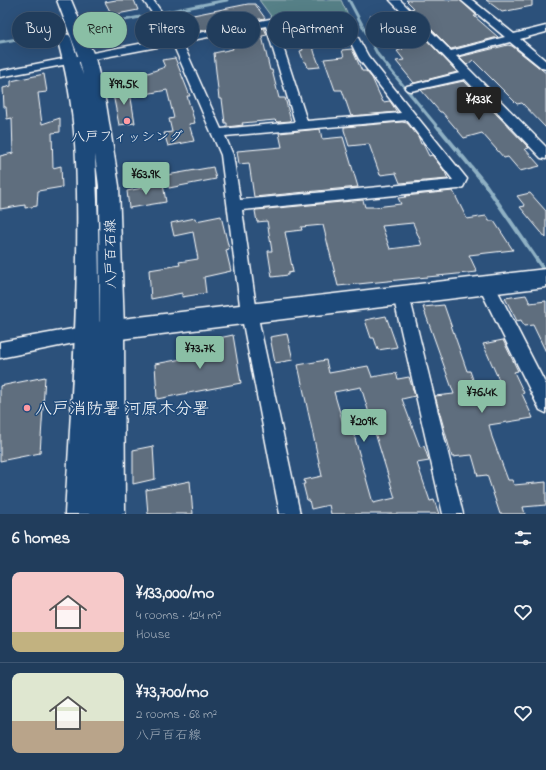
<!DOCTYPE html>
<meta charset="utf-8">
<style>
body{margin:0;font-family:"Indie Flower","Klee One",sans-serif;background:#294462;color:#f1f3f6;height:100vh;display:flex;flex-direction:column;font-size:15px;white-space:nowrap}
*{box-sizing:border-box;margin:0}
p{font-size:13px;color:#a2aebb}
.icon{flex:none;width:22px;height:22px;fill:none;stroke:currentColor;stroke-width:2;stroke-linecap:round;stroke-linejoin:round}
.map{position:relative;height:514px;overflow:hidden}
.panel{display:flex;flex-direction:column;background:#213d5c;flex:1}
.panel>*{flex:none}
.guide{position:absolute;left:12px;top:12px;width:522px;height:36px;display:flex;gap:8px}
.price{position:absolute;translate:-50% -34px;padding:0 9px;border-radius:4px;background:#8abfa5;color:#111;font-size:13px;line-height:26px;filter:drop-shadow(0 1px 2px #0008)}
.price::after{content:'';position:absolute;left:50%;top:24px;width:12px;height:9px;margin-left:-6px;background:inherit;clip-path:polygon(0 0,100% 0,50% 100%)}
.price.on{background:#222;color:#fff}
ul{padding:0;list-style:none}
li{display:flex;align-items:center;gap:12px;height:100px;padding:0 12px}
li+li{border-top:1px solid #3e5672}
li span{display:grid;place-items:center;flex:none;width:112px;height:80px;border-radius:8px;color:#555}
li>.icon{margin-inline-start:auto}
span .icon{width:48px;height:48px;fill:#fffc;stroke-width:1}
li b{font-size:17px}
h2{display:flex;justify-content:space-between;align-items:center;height:48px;padding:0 12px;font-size:17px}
.tag{padding:0 14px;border-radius:18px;background:#213d5c;box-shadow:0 4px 16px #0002,0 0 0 1px #3e5672;font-size:14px;line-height:36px}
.tag.on{background:#8abfa5;color:#111}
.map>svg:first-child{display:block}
.green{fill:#578087;stroke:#abc0c3}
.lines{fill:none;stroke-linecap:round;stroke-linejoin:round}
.stream-far1{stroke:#8fb1c4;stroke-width:3}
.stream{stroke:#8fb1c4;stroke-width:4}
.building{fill:#5e6e7e;stroke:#fff;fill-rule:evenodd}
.street-casing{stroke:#fff;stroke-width:3}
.secondary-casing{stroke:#fff;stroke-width:3}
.primary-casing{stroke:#fff;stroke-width:3}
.street{fill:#1f4a7a;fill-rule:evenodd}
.secondary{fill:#1f4a7a;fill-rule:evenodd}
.primary{fill:#1f4a7a;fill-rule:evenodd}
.poi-dot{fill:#ff9aa2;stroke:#1f4a7a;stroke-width:1.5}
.labels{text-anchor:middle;stroke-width:3;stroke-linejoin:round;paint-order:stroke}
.poi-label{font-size:14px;fill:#fff;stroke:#1f4a7a}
.street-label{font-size:14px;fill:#fff;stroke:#1f4a7a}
.near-poi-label{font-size:17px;fill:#fff;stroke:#1f4a7a;text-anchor:start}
</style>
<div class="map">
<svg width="546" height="514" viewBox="0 0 546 514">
<rect width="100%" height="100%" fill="#2c517b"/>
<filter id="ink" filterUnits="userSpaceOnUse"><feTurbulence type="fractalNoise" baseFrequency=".025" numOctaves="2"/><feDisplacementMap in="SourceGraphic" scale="8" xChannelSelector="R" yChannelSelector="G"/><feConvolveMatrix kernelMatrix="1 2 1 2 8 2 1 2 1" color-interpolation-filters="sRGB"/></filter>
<g filter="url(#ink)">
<path class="green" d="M259 0H341L356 33 279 39 273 19Z"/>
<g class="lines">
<g class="stream-far1">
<path d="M349 0 378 55 439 129"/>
<path d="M0 42 89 27 227 0"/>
</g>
<path class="stream" d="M439 128 485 184 546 273"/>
</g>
<g class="building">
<path d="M116 0H134L138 10 112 15 105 2Z"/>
<path d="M406 0H460L477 16H474L498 37 451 49 411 9 414 8Z"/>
<path d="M486 0H532V6L502 12Z"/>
<path d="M248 4H255L265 18 189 33 183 17Z"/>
<path d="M399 11 457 72 414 83 396 61 404 60 397 51 403 49 382 31 370 16Z"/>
<path d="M264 28 267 35 262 36 270 70H272L279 98H285L291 121 277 122 275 120 242 123 243 125 227 127V123H225L222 99H219L214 53 233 49 227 35Z"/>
<path d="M312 43 315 54 320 67 308 68 306 62H304L300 51 303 50 301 44Z"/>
<path d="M508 45 512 46 546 73V128L522 103 517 104 473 60 467 65 459 57Z"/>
<path d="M352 49 362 71H366L372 78 383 102 390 101 397 112 351 116 342 90H335L324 59 344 57 342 50Z"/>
<path d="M175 58 190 96H187L195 123 189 124 194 141 168 146 164 133 172 132 169 119 174 118 167 90 135 96 131 81 139 79V76L165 67 162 60Z"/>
<path d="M44 74 47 92 38 93 42 124 60 118V132L52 133 53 168 61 166 62 187 38 191 37 206 25 208V205L0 209V156L13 153 12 118 7 119 6 107H4L3 88 11 86V81Z"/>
<path d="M464 81 529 148 525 149 540 166 520 171 508 157 504 158 482 133 464 138 442 112H440L421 90Z"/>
<path d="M129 86 135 123 119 125 112 89Z"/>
<path d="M402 122 407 123 418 136 421 144H423L429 156 432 155 445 172 448 179 400 183 396 173 380 175 369 144 349 146 344 130V127Z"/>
<path d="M320 129 322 139 343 137 358 187 254 197 249 163 239 164 237 151 282 147 279 133Z"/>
<path d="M213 167 216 179 169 188 167 175Z"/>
<path d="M163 184 166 202 129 208 127 191Z"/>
<path d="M453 191 467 219 486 216 489 221H494L513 250 469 255 477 272 338 286 323 225 301 227 302 230 285 232 293 272 288 273V275L272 277 268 251H272L267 221 257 222 255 211 256 210 363 200 365 207H375L401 204 398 198 406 197 405 196ZM413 223 422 245 390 249 382 226Z"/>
<path d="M530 193 546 211V238L520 207 525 206 517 196Z"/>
<path d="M221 216 229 249 226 250 231 271 204 277 206 293 182 297V293L151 299 149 270 180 265 179 262 198 259 193 232 174 236 171 223 195 218 196 221Z"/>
<path d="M526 295 530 303 546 301V352L533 325 524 326 521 320 517 321 505 298Z"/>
<path d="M444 305 467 371H470L477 391 502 387 483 344 503 340 518 371 514 372 524 393 522 394 533 418 489 425 492 437 508 480H512L514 485 546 482V505L523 507 525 514H500L487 475 478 476 472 455 452 457 435 396 454 394 423 307Z"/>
<path d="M386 316 397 347 378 350 374 338H371L365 320Z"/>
<path d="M287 334 293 360 275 363 270 337Z"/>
<path d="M233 335 241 383 157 399 155 364 198 356 196 343Z"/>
<path d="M326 360 329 373 368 366 372 377 396 373 398 379 409 377 415 396 402 399 420 447 424 446 429 461 417 463 430 501 434 500 439 514H331L329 505 311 509 309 500H307L303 484H305L304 480 322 476 298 365ZM361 387 395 498 373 503 350 421 343 423 334 392Z"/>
<path d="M45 377 40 453 0 461V386Z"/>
<path d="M153 446 155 479 133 484V450Z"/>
<path d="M190 481 193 514H148L146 490Z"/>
</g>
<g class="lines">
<g class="street-casing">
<g id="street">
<path d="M143 0H153L179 37 270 19 275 22 280 38 356 34 368 56 467 179 463 187 458 189 242 210 257 313 300 514H280L241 313 221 155 173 44 0 77V71L170 38ZM266 26 295 122 221 129 182 42ZM349 39 359 59 401 113 307 121 282 44ZM407 120 453 180 240 200 233 155 225 136Z"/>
<path d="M390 0H400L451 51 505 37 461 0H472L514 34 546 26V32L520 39 546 61V69L542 68 510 42 456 56 546 147V159L541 158 465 79 411 91 407 90 405 88 407 86 460 73Z"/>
<path d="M486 278 492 280 546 385V413L540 410 478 285 480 280Z"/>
<path d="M401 288 407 290 409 295 463 514H443L393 295 395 290Z"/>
<path d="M89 326 95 328 97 333 95 338 89 340 0 358V342Z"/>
</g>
</g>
<g class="secondary-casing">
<path id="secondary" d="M546 269V287L96 342 88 339 84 332 88 325 96 322Z"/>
</g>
<g class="primary-casing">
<path id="primary" d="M57 0H71L95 58 106 104 119 186 124 329 125 514H65C70 428 76 343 77 257 78 182 78 110 57 38L59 35 64 34 69 35 71 38 83 75 79 58ZM95 155 99 186 100 329V341L98 224Z"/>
</g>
<use href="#street" class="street"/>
<use href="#secondary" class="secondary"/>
<use href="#primary" class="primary"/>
</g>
</g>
<g class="poi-dot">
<circle cx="127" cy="121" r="4"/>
<circle cx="27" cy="408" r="4"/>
</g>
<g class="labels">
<g class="poi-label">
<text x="127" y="141">八戸フィッシング</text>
</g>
<g class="street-label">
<text transform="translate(110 254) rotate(-91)" y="5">八戸百石線</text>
</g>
<g class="near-poi-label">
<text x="35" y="414">八戸消防署 河原木分署</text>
</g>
</g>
</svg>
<b class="price" style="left:124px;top:106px">¥99.5K</b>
<b class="price on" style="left:479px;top:121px">¥133K</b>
<b class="price" style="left:146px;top:196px">¥63.9K</b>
<b class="price" style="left:200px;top:370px">¥73.7K</b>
<b class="price" style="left:482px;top:414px">¥76.4K</b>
<b class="price" style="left:364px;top:443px">¥209K</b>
<div class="guide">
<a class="tag">Buy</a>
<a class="tag on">Rent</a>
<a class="tag">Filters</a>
<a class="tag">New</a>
<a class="tag">Apartment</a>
<a class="tag">House</a>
</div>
</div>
<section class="panel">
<h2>6 homes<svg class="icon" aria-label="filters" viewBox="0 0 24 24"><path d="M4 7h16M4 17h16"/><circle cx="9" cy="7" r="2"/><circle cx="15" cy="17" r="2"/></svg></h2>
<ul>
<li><span style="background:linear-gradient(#f6c9c9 75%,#c2b280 0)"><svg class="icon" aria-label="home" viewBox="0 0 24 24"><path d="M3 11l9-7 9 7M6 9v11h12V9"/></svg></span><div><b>¥133,000/mo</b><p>4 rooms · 124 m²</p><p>House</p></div><svg class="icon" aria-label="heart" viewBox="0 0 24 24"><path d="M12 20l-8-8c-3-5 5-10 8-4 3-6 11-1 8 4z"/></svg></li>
<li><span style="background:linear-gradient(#dfe7d0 60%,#b9a48a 0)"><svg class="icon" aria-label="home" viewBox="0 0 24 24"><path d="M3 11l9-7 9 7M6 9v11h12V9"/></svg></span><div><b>¥73,700/mo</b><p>2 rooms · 68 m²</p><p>八戸百石線</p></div><svg class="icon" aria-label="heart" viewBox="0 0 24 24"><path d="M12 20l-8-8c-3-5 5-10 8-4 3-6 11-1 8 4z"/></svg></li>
</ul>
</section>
